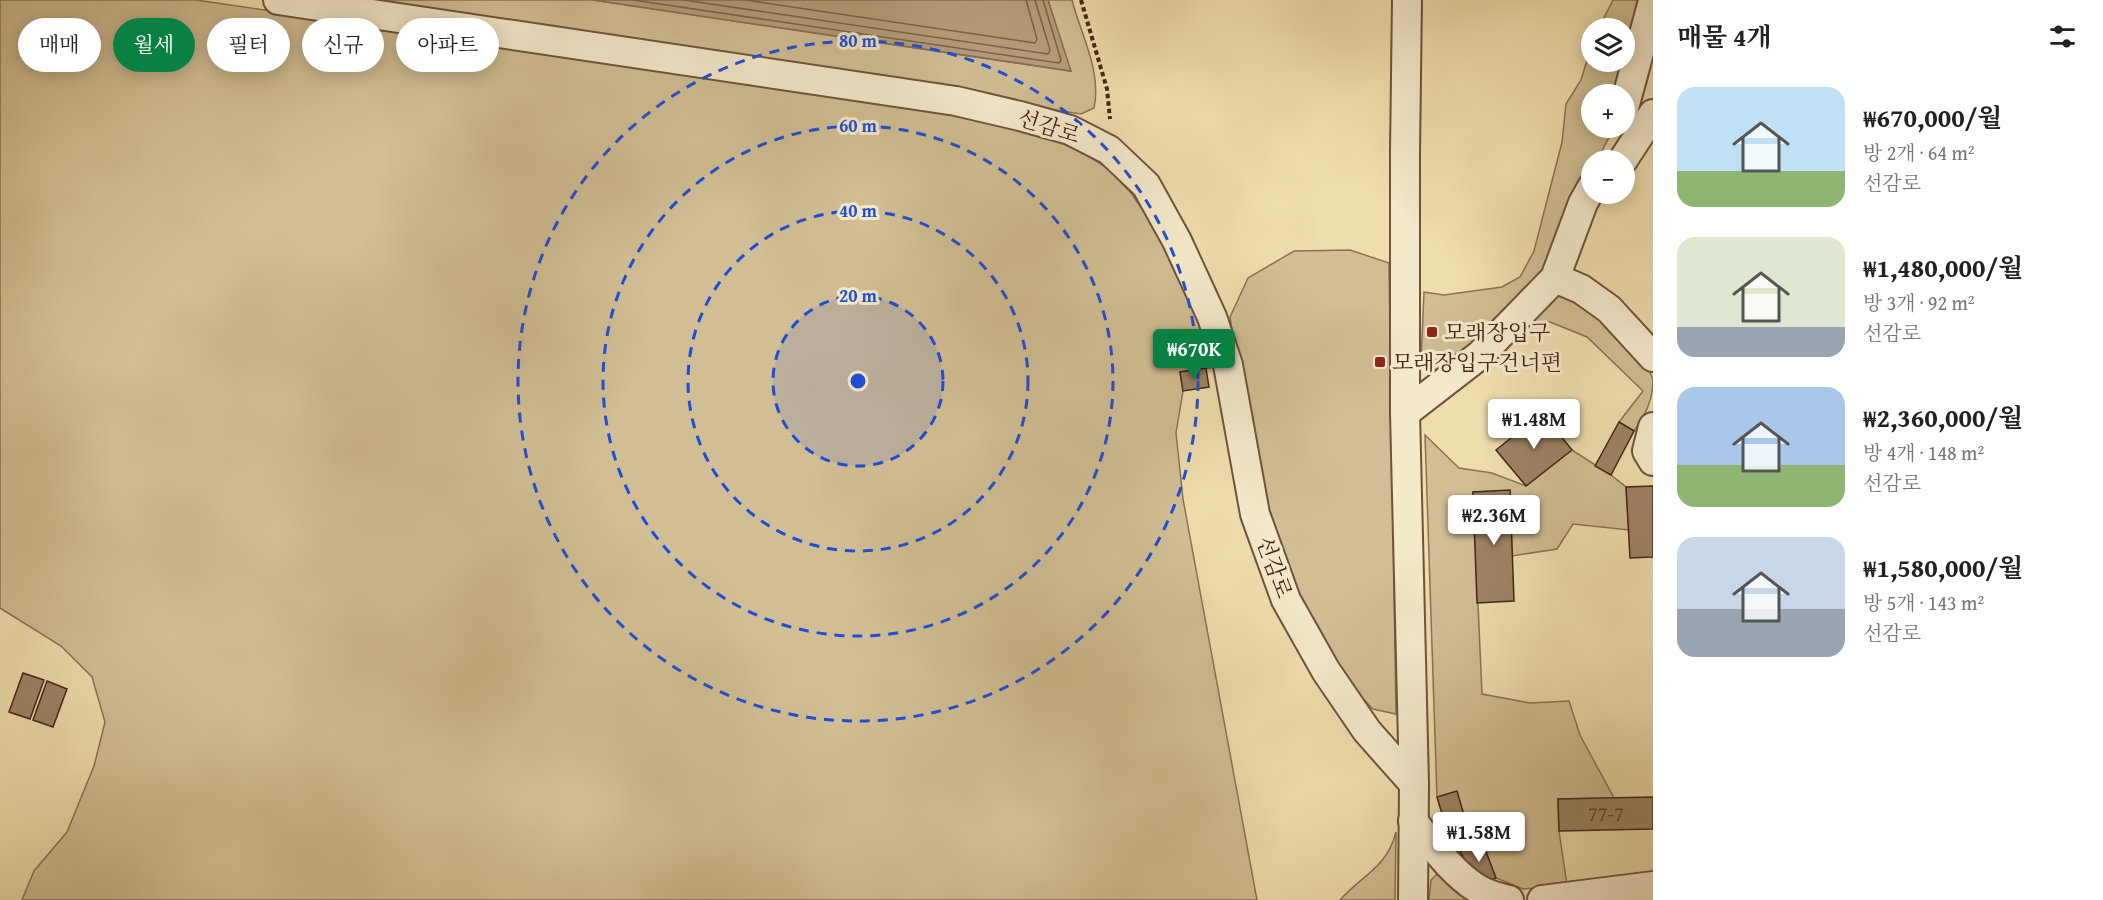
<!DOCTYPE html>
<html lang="ko">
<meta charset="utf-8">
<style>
body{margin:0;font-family:"Gentium Book Plus","Noto Serif KR",serif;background:#f6f6f6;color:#202124;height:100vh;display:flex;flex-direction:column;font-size:22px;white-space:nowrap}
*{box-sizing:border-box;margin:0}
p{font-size:20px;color:#757577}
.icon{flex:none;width:33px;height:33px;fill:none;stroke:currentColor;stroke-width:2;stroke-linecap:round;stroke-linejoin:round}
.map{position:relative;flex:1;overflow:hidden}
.panel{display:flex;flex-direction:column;background:#fff;width:450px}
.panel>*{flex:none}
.guide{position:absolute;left:18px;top:18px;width:570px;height:54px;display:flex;gap:12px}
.tools{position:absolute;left:1581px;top:18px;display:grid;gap:12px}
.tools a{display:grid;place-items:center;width:54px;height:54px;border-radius:50%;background:#fff;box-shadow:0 3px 15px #0003;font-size:30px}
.price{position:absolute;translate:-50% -51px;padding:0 14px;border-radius:6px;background:#fff;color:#222;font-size:20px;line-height:39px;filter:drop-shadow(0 2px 3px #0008)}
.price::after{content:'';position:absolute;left:50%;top:36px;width:18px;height:14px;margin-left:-9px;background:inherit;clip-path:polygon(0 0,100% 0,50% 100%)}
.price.selected{background:#0b8043;color:#fff}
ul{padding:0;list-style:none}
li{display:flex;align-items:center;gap:18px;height:150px;padding:0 24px}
li span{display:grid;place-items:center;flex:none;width:168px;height:120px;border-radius:18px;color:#555}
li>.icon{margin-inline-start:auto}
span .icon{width:72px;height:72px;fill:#fffc;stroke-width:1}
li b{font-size:26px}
h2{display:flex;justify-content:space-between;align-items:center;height:72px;padding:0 24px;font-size:26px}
.pill{padding:0 21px;border-radius:27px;background:#fff;box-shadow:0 3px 15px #0003;font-size:21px;line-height:54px}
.pill.selected{background:#0b8043;color:#fff}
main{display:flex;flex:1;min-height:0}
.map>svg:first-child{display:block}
.green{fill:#d1be94;stroke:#8c7156;stroke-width:1.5}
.water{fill:#b59e7a;stroke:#896d53;stroke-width:1.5}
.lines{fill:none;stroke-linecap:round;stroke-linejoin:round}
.shore{stroke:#7e6149;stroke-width:1.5}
.building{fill:#9d8465;stroke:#462418;stroke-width:1.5}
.minor-casing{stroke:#70523d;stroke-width:32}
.path{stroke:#462418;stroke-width:4;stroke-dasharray:4.5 3;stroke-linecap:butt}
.minor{stroke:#f4e9ca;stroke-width:28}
.ring{fill:none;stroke:#1d4ed8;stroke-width:3;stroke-dasharray:10 8}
.poi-dot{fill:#8f2418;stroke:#f4e9ca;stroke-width:2}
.labels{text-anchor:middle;stroke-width:6;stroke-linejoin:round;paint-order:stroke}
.number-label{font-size:20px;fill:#5c3c2b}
.street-label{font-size:22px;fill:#462418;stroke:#f4e9ca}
.poi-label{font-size:22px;fill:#462418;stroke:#f4e9ca;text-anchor:start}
.centre{fill:#1d4ed8;stroke:#f4e9ca;stroke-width:3}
.ring-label{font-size:18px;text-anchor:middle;font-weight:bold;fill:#1d4ed8;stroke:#f4e9ca;stroke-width:6;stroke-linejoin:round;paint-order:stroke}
</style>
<main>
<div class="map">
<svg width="1653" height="900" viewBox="0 0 1653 900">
<rect width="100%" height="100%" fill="#eeddad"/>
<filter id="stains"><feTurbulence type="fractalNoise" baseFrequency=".00333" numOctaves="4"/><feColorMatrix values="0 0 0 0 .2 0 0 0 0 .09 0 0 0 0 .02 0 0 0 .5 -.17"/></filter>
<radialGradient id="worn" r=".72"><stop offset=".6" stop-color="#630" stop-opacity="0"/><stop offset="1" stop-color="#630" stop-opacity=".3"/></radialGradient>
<g class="green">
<path d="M0 0H196L953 111 1055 140 1085 154 1107 168 1131 193 1151 222 1193 299 1216 367 1180 372 1183 391 1176 433 1183 499 1257 900H22L34 871 67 832 94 766 105 722 92 677 61 646 0 608Z"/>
<path d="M350 0H593L1070 71 1048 0H1072C1081 35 1102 72 1094 108L1081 114Z"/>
<path d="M1613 0H1647L1623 94H1592V128H1614L1597 160H1592L1591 170 1572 199 1546 267 1496 328 1442 369 1429 370 1421 362 1424 292 1444 295 1502 287 1520 277 1534 251 1562 142 1566 104 1581 80 1591 47 1592 62H1624V28H1599Z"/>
<path d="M1350 250 1389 263 1396 714 1373 709 1346 681 1315 637 1270 531 1246 421 1230 317 1248 278 1294 251Z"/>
<path d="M1557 296C1564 298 1573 298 1580 301 1596 311 1649 362 1653 380 1653 401 1645 415 1634 431L1619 422 1643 391 1587 337 1550 322H1528Z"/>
<path d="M1425 435 1459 468 1492 473 1526 486 1572 450 1611 475 1626 487 1629 530 1573 524 1557 549 1512 556 1510 491 1473 492 1482 694 1530 703 1569 701 1580 735 1614 798 1558 799 1559 831 1567 885 1523 889 1496 878 1483 844 1460 851 1449 837 1437 797Z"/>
<path d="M1396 832 1395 900H1340C1362 875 1387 868 1396 832Z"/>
<path d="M1442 869 1484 900H1429L1431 880Z"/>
</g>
<path class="water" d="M593 0H1048L1071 71Z"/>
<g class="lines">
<g class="shore">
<path d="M633 0 1059 63 1061 60 1043 0"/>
<path d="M684 0 1048 54 1050 50 1035 0"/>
<path d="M745 0 1035 43 1037 39 1026 0"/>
</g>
</g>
<g class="building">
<path d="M1206 368 1209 387 1183 391 1180 372Z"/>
<path d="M1542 413 1572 450 1526 486 1496 450Z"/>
<path d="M1619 422 1634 431 1611 475 1595 466Z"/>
<path d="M1653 486V557L1630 558 1626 487Z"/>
<path d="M1510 490 1514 601 1477 603 1473 492Z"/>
<path d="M23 673 44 680 30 719 9 712Z"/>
<path d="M47 681 67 689 53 727 33 720Z"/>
<path d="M1457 791 1469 832 1449 837 1437 797Z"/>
<path d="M1653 797V829L1559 831 1558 799Z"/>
<path d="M1483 844 1496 878 1479 884 1460 851Z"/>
</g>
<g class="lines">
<g class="minor-casing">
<g id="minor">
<path d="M278 0 956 101 1020 116 1070 130 1109 150 1146 185 1177 241 1212 317 1228 365 1255 514 1286 600 1326 671 1367 731 1414 784"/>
<path d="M1407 0 1405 152V413L1414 784 1413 900"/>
<path d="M1624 108 1653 1"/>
<path d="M1623 160 1653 114"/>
<path d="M1555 278 1581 289 1609 309 1653 357"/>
<path d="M1405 413 1480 355 1555 278 1583 203 1592 187"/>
<path d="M1653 427 1647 451 1653 461"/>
<path d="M1413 821C1431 844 1459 882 1486 893 1493 896 1502 898 1509 900"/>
<path d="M1542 900 1653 886"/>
</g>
</g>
<path class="path" d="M1081 0 1107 89 1110 119"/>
<use href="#minor" class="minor"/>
</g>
<circle cx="858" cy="381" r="85" fill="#1d4ed8" fill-opacity=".12"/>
<g class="ring">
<circle cx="858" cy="381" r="85"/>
<circle cx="858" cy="381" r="170"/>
<circle cx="858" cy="381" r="255"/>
<circle cx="858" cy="381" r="340"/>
</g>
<g class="poi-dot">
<rect x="1426" y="326" width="12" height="12" rx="3"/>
<rect x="1374" y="356" width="12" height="12" rx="3"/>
</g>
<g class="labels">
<g class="number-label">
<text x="1606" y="821">77-7</text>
</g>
<g class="street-label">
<text transform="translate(1049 126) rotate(18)" y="8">선감로</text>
<text transform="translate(1275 567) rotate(70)" y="8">선감로</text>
</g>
<g class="poi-label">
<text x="1444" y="340">모래장입구</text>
<text x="1392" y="370">모래장입구건너편</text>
</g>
</g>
<circle cx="858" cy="381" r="9" class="centre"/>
<g class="ring-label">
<text x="858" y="47">80 m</text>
<text x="858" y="132">60 m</text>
<text x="858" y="217">40 m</text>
<text x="858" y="302">20 m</text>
</g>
<rect width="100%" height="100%" filter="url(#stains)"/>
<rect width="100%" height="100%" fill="url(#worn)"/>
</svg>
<div class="tools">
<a><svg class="icon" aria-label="layers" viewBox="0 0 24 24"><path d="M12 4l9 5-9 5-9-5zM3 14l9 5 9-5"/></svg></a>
<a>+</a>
<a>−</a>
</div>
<b class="price selected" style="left:1194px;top:380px">₩670K</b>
<b class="price" style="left:1534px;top:450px">₩1.48M</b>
<b class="price" style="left:1494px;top:546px">₩2.36M</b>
<b class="price" style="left:1479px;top:863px">₩1.58M</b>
<div class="guide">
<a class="pill">매매</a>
<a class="pill selected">월세</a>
<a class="pill">필터</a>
<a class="pill">신규</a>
<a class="pill">아파트</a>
</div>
</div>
<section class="panel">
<h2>매물 4개<svg class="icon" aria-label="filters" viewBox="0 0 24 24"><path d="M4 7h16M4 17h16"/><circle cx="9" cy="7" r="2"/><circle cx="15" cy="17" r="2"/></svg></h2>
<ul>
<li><span style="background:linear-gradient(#bfe0f5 70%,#8fb573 0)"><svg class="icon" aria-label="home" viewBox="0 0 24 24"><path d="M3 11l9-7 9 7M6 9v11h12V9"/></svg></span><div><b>₩670,000/월</b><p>방 2개 · 64 m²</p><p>선감로</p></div></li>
<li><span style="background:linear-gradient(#dfe7d0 75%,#9aa5b1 0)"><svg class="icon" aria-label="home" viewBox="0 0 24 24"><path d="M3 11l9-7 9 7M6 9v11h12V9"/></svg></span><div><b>₩1,480,000/월</b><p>방 3개 · 92 m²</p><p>선감로</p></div></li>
<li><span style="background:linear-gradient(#a9c7e8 65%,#8fb573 0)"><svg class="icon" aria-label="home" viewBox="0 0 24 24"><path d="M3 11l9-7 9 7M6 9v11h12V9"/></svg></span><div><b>₩2,360,000/월</b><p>방 4개 · 148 m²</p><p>선감로</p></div></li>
<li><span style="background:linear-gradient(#c9d6e8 60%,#9aa5b1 0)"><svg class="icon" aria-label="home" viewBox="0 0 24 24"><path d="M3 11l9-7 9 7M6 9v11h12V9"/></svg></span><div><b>₩1,580,000/월</b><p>방 5개 · 143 m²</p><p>선감로</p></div></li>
</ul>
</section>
</main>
